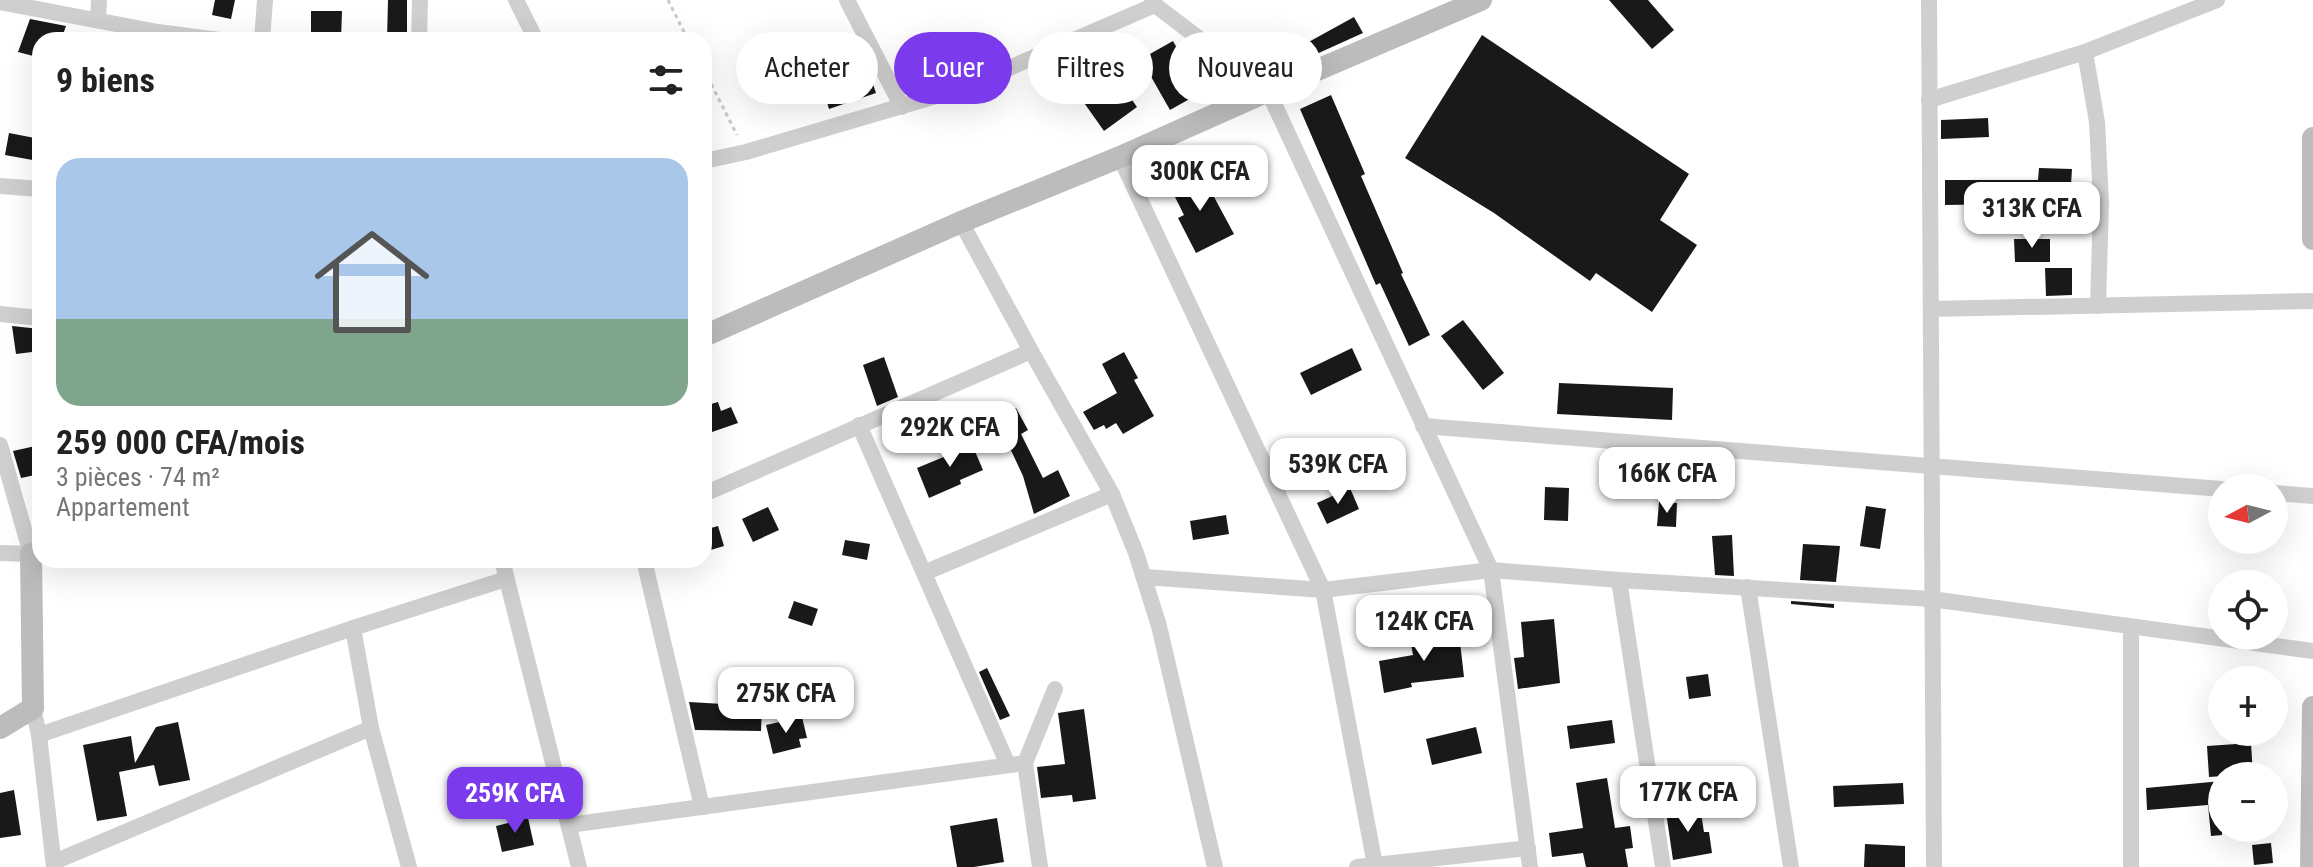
<!DOCTYPE html>
<html lang="fr">
<meta charset="utf-8">
<style>
body{margin:0;font-family:"Roboto Condensed",sans-serif;background:#f2f2f2;color:#222;height:100vh;display:flex;flex-direction:column;font-size:30px;white-space:nowrap}
*{box-sizing:border-box;margin:0}
p{font-size:26px;color:#767676}
.icon{flex:none;width:44px;height:44px;fill:none;stroke:currentColor;stroke-width:2;stroke-linecap:round;stroke-linejoin:round}
.map{position:relative;flex:1;overflow:hidden}
.details{position:absolute;left:32px;top:32px;width:680px;height:536px;display:flex;flex-direction:column;background:#fff;border-radius:24px;box-shadow:0 8px 32px #0002}
.details>*{flex:none}
.hud{position:absolute;left:736px;top:32px;width:760px;height:72px;display:flex;gap:16px}
.needle{width:52px;rotate:263deg}
.buttons{position:absolute;left:2208px;top:474px;display:grid;gap:16px}
.buttons a{display:grid;place-items:center;width:80px;height:80px;border-radius:50%;background:#fff;box-shadow:0 8px 32px #0002;font-size:40px}
.price{position:absolute;translate:-50% -68px;padding:0 18px;border-radius:16px;background:#fff;color:#222;font-size:26px;line-height:52px;filter:drop-shadow(0 2px 4px #0008)}
.price::after{content:'';position:absolute;left:50%;top:48px;width:24px;height:18px;margin-left:-12px;background:inherit;clip-path:polygon(0 0,100% 0,50% 100%)}
.price.on{background:#7c3aed;color:#fff}
ul{padding:0;list-style:none}
li{display:grid;align-content:center;gap:16px;height:424px;padding:0 24px}
li span{display:grid;place-items:center;height:248px;border-radius:24px;color:#555}
li>.icon{margin-inline-start:auto}
span .icon{width:144px;height:144px;fill:#fffc;stroke-width:1}
li b{font-size:34px}
h2{display:flex;justify-content:space-between;align-items:center;height:96px;padding:0 24px;font-size:34px}
.tag{padding:0 28px;border-radius:36px;background:#fff;box-shadow:0 8px 32px #0002;font-size:28px;line-height:72px}
.tag.on{background:#7c3aed;color:#fff}
.map>svg:first-child{display:block}
.building{fill:#191919}
.lines{fill:none;stroke-linecap:round;stroke-linejoin:round}
.path{stroke:#c9c9c9;stroke-width:3;stroke-dasharray:4 4;stroke-linecap:butt}
.street{stroke:#cfcfcf;stroke-width:16}
.secondary{stroke:#bcbcbc;stroke-width:22}
</style>
<div class="map">
<svg width="2313" height="867" viewBox="0 0 2313 867">
<rect width="100%" height="100%" fill="#fff"/>
<g class="building">
<path d="M215 0H235L231 19 212 15Z"/>
<path d="M388 0H407V40H387Z"/>
<path d="M1609 0H1648L1674 30 1652 49Z"/>
<path d="M311 11H342L341 40H311Z"/>
<path d="M1354 17 1363 33 1270 75 1265 66Z"/>
<path d="M30 19 66 26 61 40H40L37 57 18 52Z"/>
<path d="M1482 35 1689 174 1660 220 1697 245 1652 312 1596 273 1590 281 1494 213 1405 158Z"/>
<path d="M1173 41 1202 92 1170 110 1141 59Z"/>
<path d="M1089 48 1101 83 1114 74 1137 107 1104 131 1075 90 1071 92 1059 59Z"/>
<path d="M868 70 876 93 829 109 822 86Z"/>
<path d="M1331 95 1365 174 1361 176 1403 273 1401 274 1430 335 1409 346 1380 283 1376 285 1300 109Z"/>
<path d="M1988 118 1989 137 1941 139V120Z"/>
<path d="M9 133 40 139 38 161 5 155Z"/>
<path d="M2039 168 2072 169 2070 200 2013 198V204L1945 205V180H2038Z"/>
<path d="M1200 171 1234 234 1196 253 1178 218 1184 215 1169 185 1187 175 1189 178Z"/>
<path d="M2014 239H2050V262H2015Z"/>
<path d="M2045 268H2072V295L2046 296Z"/>
<path d="M1463 320 1504 373 1483 390 1441 336Z"/>
<path d="M12 326 40 329V351L16 354Z"/>
<path d="M1352 348 1362 370 1311 395 1300 373Z"/>
<path d="M1124 352 1138 378 1134 380 1154 416 1123 434 1116 423 1106 429 1104 425 1094 430 1083 412 1117 393 1102 364Z"/>
<path d="M884 357 898 397 877 406 863 365Z"/>
<path d="M1559 383 1673 388 1672 420 1557 414Z"/>
<path d="M718 402 721 411 731 407 738 423 712 432 704 406Z"/>
<path d="M1016 408 1028 430 1021 434 1043 478 1058 470 1070 496 1034 514 1023 476 1008 444 1010 443 997 419Z"/>
<path d="M968 435 983 470 960 480 961 484 929 498 917 468 958 451 954 442Z"/>
<path d="M40 445V474L21 478 13 451Z"/>
<path d="M1545 487 1569 488 1568 521 1544 520Z"/>
<path d="M1350 488 1359 509 1327 524 1317 503Z"/>
<path d="M1659 502 1677 503 1676 527 1657 526Z"/>
<path d="M1866 506 1886 509 1880 549 1860 546Z"/>
<path d="M768 507 779 530 753 542 742 519Z"/>
<path d="M1226 515 1229 534 1193 540 1190 521Z"/>
<path d="M718 526 724 546 704 552V530Z"/>
<path d="M1732 535 1734 576 1715 575 1712 536Z"/>
<path d="M845 540 870 544 867 560 842 555Z"/>
<path d="M1803 544 1840 546 1836 582 1800 580Z"/>
<path d="M794 601 818 609 812 626 788 618Z"/>
<path d="M1791 601 1834 604V608L1791 604Z"/>
<path d="M1554 619 1560 683 1518 689 1514 658 1524 657 1521 622Z"/>
<path d="M1459 633 1464 677 1411 683 1412 687 1384 693 1379 661 1413 655 1410 638Z"/>
<path d="M987 668 1010 716 1000 720 979 672Z"/>
<path d="M1708 674 1711 696 1689 699 1686 677Z"/>
<path d="M689 702 723 704V706L762 705 761 731 695 730Z"/>
<path d="M1084 709 1096 799 1073 802 1072 795 1041 798 1037 767 1065 764 1058 713Z"/>
<path d="M802 717 807 738 799 739 801 747 773 754 766 725Z"/>
<path d="M1612 720 1615 743 1570 749 1567 726Z"/>
<path d="M178 722 190 780 159 786 154 765 119 772 127 816 97 821 83 745 131 736 135 763 156 727Z"/>
<path d="M1476 727 1482 753 1432 765 1426 739Z"/>
<path d="M2251 743 2253 774 2209 777 2207 746Z"/>
<path d="M1607 778 1615 828 1630 826 1633 848 1625 849 1628 867H1586L1583 853 1552 857 1549 833 1583 828 1576 783Z"/>
<path d="M2222 781V835L2211 836 2208 805 2147 810 2146 788Z"/>
<path d="M1903 783 1904 804 1834 807 1833 786Z"/>
<path d="M14 790 21 835 0 838V793Z"/>
<path d="M1700 807 1704 832H1709L1712 853 1673 860 1666 812Z"/>
<path d="M528 818 534 845 502 852 496 826Z"/>
<path d="M997 818 1004 862 974 867H957L950 826Z"/>
<path d="M2271 843 2273 863 2254 865 2252 845Z"/>
<path d="M1865 844 1905 846V867H1864Z"/>
</g>
<g class="lines">
<g class="path">
<path d="M668 0 688 40"/>
<path d="M704 70 737 135"/>
</g>
<g class="street">
<path d="M516 0 536 40"/>
<path d="M847 0 902 107"/>
<path d="M1152 0 1155 5 1268 91 1491 570 1530 867"/>
<path d="M1929 0 1934 867"/>
<path d="M0 2 158 32 219 40"/>
<path d="M98 19 99 0"/>
<path d="M262 40 265 0"/>
<path d="M419 40 420 0"/>
<path d="M2085 52 2097 122 2101 203 2098 306"/>
<path d="M1929 100 2085 52 2217 0"/>
<path d="M1120 157 1323 590 1375 865"/>
<path d="M704 161 746 152 963 88 1155 5"/>
<path d="M0 186 40 189"/>
<path d="M961 222 1031 351 1112 494 1136 553 1159 626 1215 867"/>
<path d="M1931 309 2313 301"/>
<path d="M0 314 40 318"/>
<path d="M859 425 1008 765"/>
<path d="M1423 426 2222 489"/>
<path d="M0 445 31 554 0 553"/>
<path d="M2274 493 2313 496"/>
<path d="M704 494 1031 351"/>
<path d="M502 560 579 867"/>
<path d="M644 560 702 807"/>
<path d="M924 573 1112 494"/>
<path d="M1145 577 1323 590 1491 570 1619 580 1931 599 2313 651"/>
<path d="M1619 580 1663 867"/>
<path d="M1748 587 1791 867"/>
<path d="M353 628 371 728 409 867"/>
<path d="M33 708 39 735 54 867"/>
<path d="M39 735 353 628 506 579"/>
<path d="M569 825 1025 763"/>
<path d="M54 862 371 728"/>
<path d="M1040 867 1025 763 1055 689"/>
<path d="M1357 867 1528 848"/>
<path d="M2131 867V627"/>
</g>
<g class="secondary">
<path d="M2313 138V239"/>
<path d="M704 336 961 222 1120 157 1268 91 1481 0"/>
<path d="M0 728 33 708 31 554 40 551"/>
<path d="M2311 867 2313 707"/>
</g>
</g>
</svg>
<div class="buttons">
<a><svg class="needle" viewBox="-14 -14 28 28"><path d="M0-13l5 13h-10z" fill="#e53935"/><path d="M0 13l5-13h-10z" fill="#767676"/></svg></a>
<a><svg class="icon" aria-label="locate" viewBox="0 0 24 24"><circle cx="12" cy="12" r="6"/><path d="M12 2v4M12 18v4M2 12h4M18 12h4"/></svg></a>
<a>+</a>
<a>−</a>
</div>
<b class="price" style="left:1200px;top:213px">300K CFA</b>
<b class="price" style="left:2032px;top:250px">313K CFA</b>
<b class="price" style="left:950px;top:469px">292K CFA</b>
<b class="price" style="left:1338px;top:506px">539K CFA</b>
<b class="price" style="left:1667px;top:515px">166K CFA</b>
<b class="price" style="left:1424px;top:663px">124K CFA</b>
<b class="price" style="left:786px;top:735px">275K CFA</b>
<b class="price" style="left:1688px;top:834px">177K CFA</b>
<b class="price on" style="left:515px;top:835px">259K CFA</b>
<div class="hud">
<a class="tag">Acheter</a>
<a class="tag on">Louer</a>
<a class="tag">Filtres</a>
<a class="tag">Nouveau</a>
</div>
<section class="details">
<h2>9 biens<svg class="icon" aria-label="filters" viewBox="0 0 24 24"><path d="M4 7h16M4 17h16"/><circle cx="9" cy="7" r="2"/><circle cx="15" cy="17" r="2"/></svg></h2>
<ul>
<li><span style="background:linear-gradient(#a9c7e8 65%,#7fa58c 0)"><svg class="icon" aria-label="home" viewBox="0 0 24 24"><path d="M3 11l9-7 9 7M6 9v11h12V9"/></svg></span><div><b>259 000 CFA/mois</b><p>3 pièces · 74 m²</p><p>Appartement</p></div></li>
</ul>
</section>
</div>
